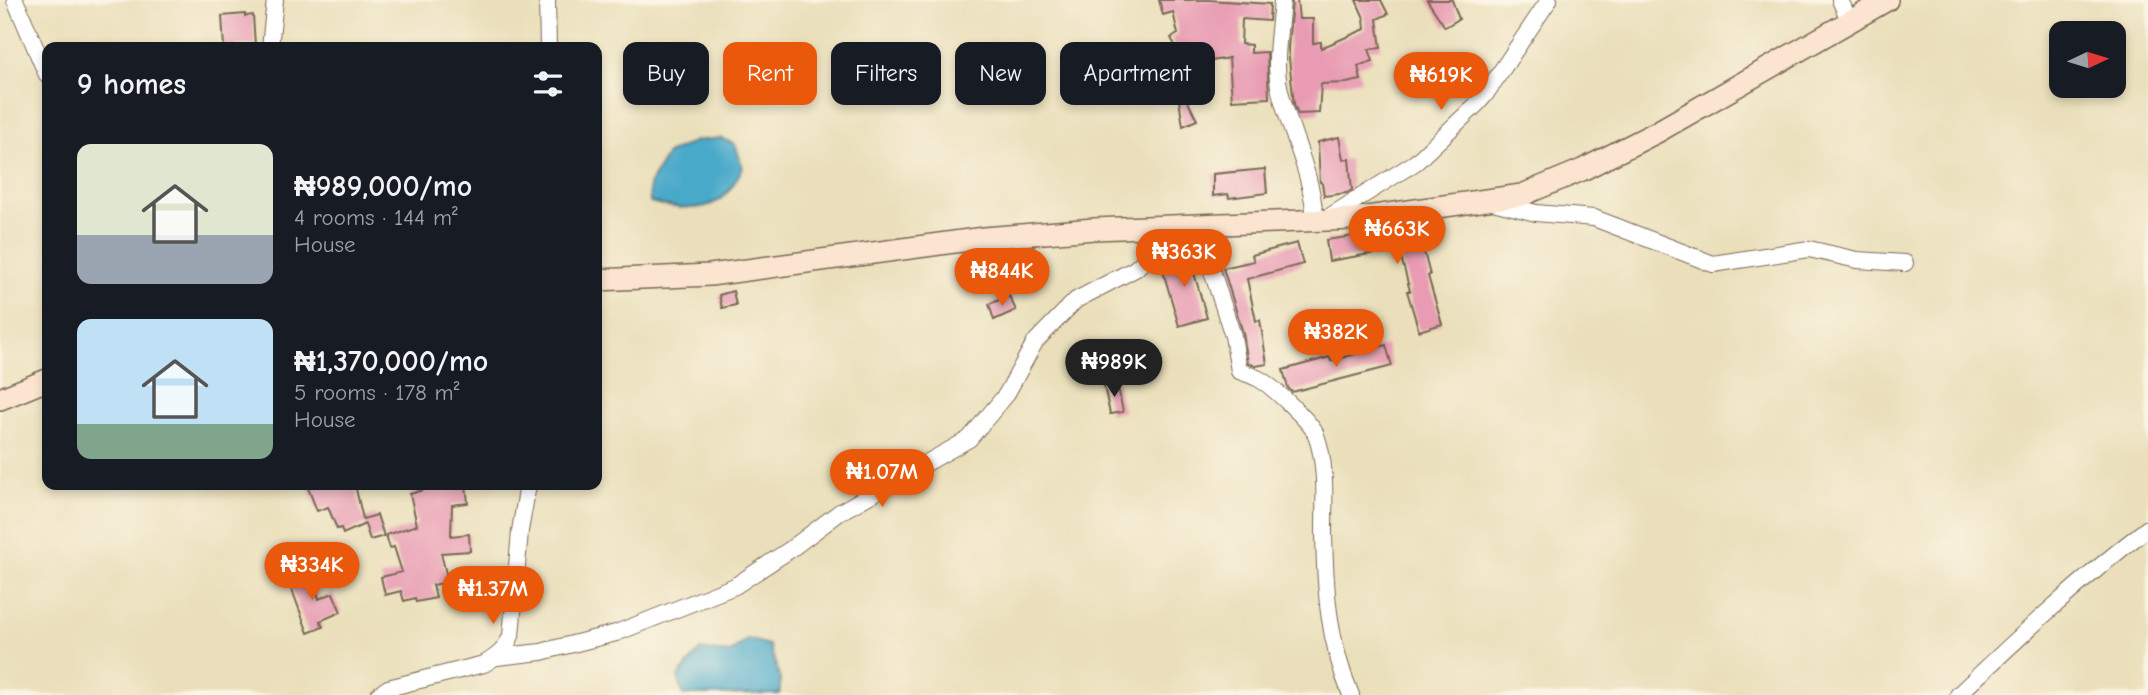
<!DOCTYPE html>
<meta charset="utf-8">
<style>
body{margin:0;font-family:"Comic Neue",sans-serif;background:#20242c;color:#f1f3f6;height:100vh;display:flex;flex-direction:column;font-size:26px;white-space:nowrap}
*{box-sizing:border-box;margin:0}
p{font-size:23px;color:#9ea1a6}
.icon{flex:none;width:38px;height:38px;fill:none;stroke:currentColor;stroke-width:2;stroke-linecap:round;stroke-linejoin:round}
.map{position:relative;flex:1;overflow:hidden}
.sheet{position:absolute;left:42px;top:42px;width:560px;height:448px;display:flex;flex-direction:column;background:#171b24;border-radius:14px;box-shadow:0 4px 10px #0003}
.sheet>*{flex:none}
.hud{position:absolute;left:623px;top:42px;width:665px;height:63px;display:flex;gap:14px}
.needle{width:46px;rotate:86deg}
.tools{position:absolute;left:2049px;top:21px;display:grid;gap:14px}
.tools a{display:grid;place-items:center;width:77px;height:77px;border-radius:14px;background:#171b24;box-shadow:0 4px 10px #0003;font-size:35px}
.price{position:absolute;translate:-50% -60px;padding:0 16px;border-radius:24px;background:#ea580c;color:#fff;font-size:23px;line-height:46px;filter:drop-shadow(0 2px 4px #0008)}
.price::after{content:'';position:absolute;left:50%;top:42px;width:21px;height:16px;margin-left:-10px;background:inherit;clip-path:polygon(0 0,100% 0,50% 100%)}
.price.current{background:#222;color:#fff}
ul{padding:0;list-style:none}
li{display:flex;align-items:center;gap:21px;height:175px;padding:0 35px}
li span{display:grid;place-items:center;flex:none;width:196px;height:140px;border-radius:14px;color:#555}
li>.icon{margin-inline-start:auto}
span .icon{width:84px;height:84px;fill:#fffc;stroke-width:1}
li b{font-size:30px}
h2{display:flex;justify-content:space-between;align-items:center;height:84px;padding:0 35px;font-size:30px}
.pill{padding:0 24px;border-radius:14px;background:#171b24;box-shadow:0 4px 10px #0003;font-size:24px;line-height:63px}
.pill.current{background:#ea580c;color:#fff}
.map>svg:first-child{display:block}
.water{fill:#4aa9c9;stroke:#426a74;stroke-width:2}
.building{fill:#e89bb2}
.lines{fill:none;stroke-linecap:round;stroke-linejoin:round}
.street-casing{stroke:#786955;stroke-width:18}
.secondary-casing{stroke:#786955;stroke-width:24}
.street{stroke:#fff;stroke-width:16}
.secondary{stroke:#fce5d0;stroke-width:21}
</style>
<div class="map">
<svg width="2148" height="695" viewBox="0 0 2148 695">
<rect width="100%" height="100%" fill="#fcf5e5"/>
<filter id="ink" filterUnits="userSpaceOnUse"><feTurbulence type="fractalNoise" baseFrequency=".0143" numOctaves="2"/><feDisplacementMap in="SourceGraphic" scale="14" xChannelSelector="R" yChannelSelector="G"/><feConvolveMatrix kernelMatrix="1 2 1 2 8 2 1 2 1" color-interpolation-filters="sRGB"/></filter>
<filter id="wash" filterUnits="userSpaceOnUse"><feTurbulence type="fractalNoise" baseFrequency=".00686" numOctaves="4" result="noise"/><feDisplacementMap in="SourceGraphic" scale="28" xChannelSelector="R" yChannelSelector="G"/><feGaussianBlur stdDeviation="1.57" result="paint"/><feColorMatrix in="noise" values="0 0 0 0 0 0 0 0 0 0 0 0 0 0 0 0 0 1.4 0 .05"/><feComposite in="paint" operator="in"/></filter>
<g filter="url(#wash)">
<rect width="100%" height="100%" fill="#eadfba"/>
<g class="water">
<path d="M720 138 735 144 743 168C737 177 732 189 724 196 706 214 672 208 650 202L649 185 667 154 695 141Z"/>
<path d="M748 639 769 645 780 678V694L683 695 678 677 700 650 730 653Z"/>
</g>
<g id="blocks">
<g class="building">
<path d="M1159 0H1209L1270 4 1269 21 1242 19 1241 44 1251 45V53L1267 52 1269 98 1232 100 1229 58 1211 61 1195 68 1190 56 1183 60 1171 38 1178 34 1173 12 1163 15Z"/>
<path d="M1292 0H1297L1299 19H1313V43L1321 42V48L1365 29 1364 18 1356 0H1381L1388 14 1377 19 1381 48 1369 49 1373 61 1358 66 1361 80 1346 83 1321 84 1319 113 1298 114 1294 104 1288 49Z"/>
<path d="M1427 0H1452L1459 19 1445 27Z"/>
<path d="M245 14V16L253 15 255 45 224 47 222 16Z"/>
<path d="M1180 86 1197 120 1183 126 1177 87Z"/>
<path d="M1339 137 1343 159H1349L1352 190 1347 193 1324 196 1322 183 1320 182 1318 142Z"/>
<path d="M1265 169 1267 193 1229 198 1228 194 1213 196V174Z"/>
<path d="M1417 225 1430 275 1428 276 1442 324 1419 331 1407 291H1410L1399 249 1329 261 1326 240 1381 232V235Z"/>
<path d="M1297 243 1303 264 1247 279 1256 321 1260 320 1267 364 1256 366 1248 363 1243 333 1223 268 1254 261 1252 255Z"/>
<path d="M1188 252 1207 318 1179 326 1160 261Z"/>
<path d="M733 291 736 305 722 308 719 295Z"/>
<path d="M1009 296 1016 310 994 320 989 304Z"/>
<path d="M1386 345 1392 366 1292 392 1288 388 1283 370 1330 357 1331 361Z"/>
<path d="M1117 383 1123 412 1110 414 1104 386Z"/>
<path d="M307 485H355L363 519 377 515 384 536 370 540 365 524 343 534 341 528 337 529 328 507 317 511Z"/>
<path d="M422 485H466L468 503 452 505 451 536 469 534 470 551 441 553 448 582 433 585 436 598 416 602 415 598 404 601 401 591 385 595 381 577 402 572 394 547 390 548 386 535 417 525 410 494 423 490Z"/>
<path d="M311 572 319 599 333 593 341 612 320 621 323 627 308 633 288 579Z"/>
</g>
</g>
</g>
<g filter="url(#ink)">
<use href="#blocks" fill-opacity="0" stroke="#786955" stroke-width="2"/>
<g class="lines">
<g class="street-casing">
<g id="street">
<path d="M15 0 47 75"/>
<path d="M547 0 548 47"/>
<path d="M1282 0C1280 29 1273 62 1280 91 1291 135 1313 175 1315 221"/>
<path d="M1840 0 1850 22"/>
<path d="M270 47 275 0"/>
<path d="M1493 202 1536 213 1594 218 1713 264 1809 249 1857 260 1905 263"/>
<path d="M1324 220 1416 162 1477 104 1485 95 1549 0"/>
<path d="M1197 225 1233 336 1239 371C1245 373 1253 376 1259 379 1271 385 1312 423 1316 435 1327 465 1324 500 1324 531 1325 590 1328 640 1351 695"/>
<path d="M497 657 541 652 616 633 735 586 791 549 840 512 969 439 1006 395 1035 342 1076 300 1135 269 1183 226"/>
<path d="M378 695 388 688 484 664C498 656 505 650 511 636L520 531 528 485"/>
<path d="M1958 695C2019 637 2081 579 2148 528"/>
</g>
</g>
<g class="secondary-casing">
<g id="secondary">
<path d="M597 280 710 275 984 238 1094 229 1353 219 1522 195 1582 170 1657 132 1887 0"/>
<path d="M0 399 47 380"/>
</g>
</g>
<use href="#street" class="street"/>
<use href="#secondary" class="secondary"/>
</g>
</g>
</svg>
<div class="tools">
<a><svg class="needle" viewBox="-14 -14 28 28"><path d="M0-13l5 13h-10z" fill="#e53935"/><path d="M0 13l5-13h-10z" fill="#9ea1a6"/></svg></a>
</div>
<b class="price" style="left:1441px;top:112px">₦619K</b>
<b class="price" style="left:1397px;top:266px">₦663K</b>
<b class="price" style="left:1184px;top:289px">₦363K</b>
<b class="price" style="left:1002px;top:308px">₦844K</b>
<b class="price" style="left:1336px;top:369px">₦382K</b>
<b class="price current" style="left:1114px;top:399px">₦989K</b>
<b class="price" style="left:882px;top:509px">₦1.07M</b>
<b class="price" style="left:312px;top:602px">₦334K</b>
<b class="price" style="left:493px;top:626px">₦1.37M</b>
<div class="hud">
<a class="pill">Buy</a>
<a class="pill current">Rent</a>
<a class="pill">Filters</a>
<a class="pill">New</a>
<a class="pill">Apartment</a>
</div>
<section class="sheet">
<h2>9 homes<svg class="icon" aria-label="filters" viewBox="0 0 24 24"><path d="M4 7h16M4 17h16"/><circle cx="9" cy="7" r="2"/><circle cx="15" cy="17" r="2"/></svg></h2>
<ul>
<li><span style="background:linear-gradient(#dfe7d0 65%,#9aa5b1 0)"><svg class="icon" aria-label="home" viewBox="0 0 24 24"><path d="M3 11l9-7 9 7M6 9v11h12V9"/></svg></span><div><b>₦989,000/mo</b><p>4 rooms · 144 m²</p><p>House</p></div></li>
<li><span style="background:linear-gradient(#bfe0f5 75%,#7fa58c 0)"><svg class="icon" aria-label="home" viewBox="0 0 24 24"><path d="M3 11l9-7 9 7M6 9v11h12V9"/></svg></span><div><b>₦1,370,000/mo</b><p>5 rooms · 178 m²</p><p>House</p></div></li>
</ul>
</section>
</div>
